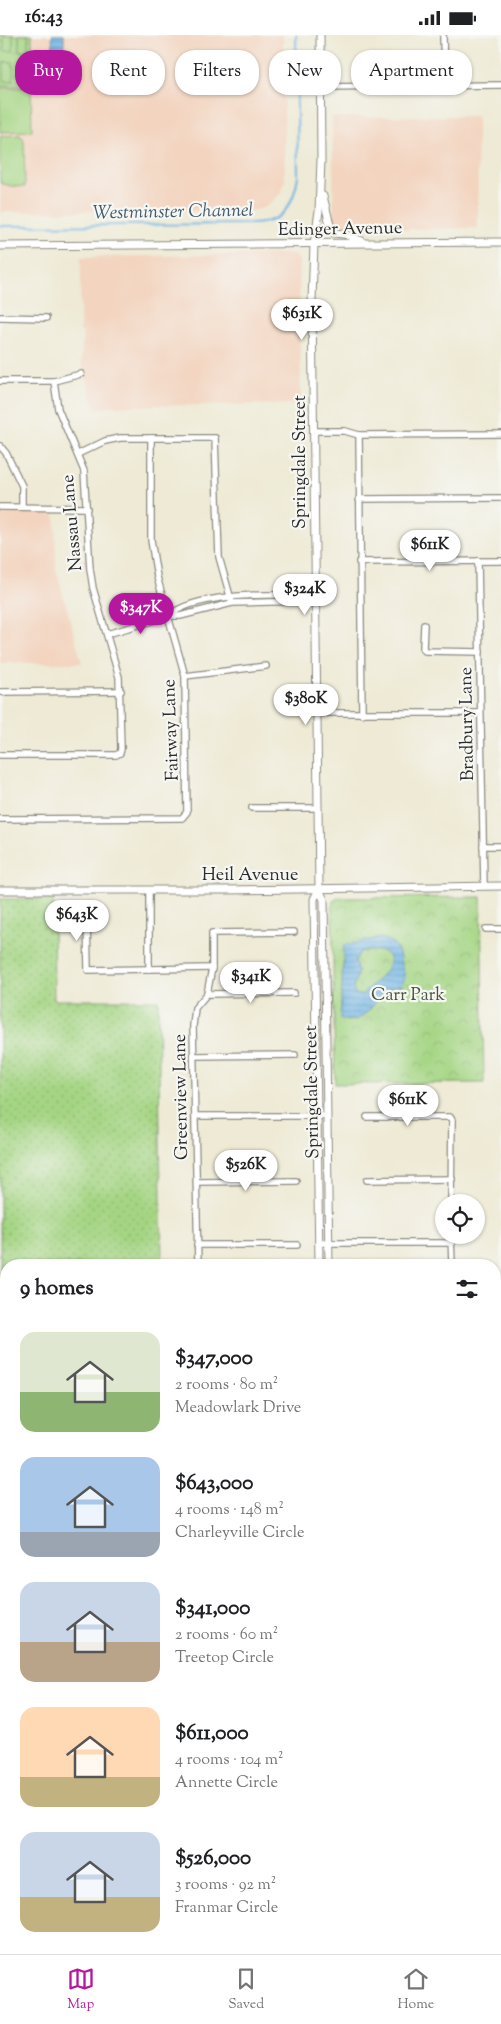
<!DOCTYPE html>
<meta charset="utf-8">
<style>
body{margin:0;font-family:"Sorts Mill Goudy",serif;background:#f2f2f2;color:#202124;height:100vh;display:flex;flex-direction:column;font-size:19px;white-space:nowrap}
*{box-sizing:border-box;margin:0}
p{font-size:16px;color:#757577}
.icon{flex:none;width:28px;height:28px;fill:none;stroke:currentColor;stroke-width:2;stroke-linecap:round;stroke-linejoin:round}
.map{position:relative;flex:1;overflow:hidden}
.details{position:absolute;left:0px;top:1224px;width:501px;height:696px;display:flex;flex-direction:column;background:#fff;border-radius:20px 20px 0 0;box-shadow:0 1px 4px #0004}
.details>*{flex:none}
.guide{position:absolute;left:15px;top:15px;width:471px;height:45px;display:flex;gap:10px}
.buttons{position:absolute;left:435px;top:1159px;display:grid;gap:10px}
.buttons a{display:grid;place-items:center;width:50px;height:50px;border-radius:50%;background:#fff;box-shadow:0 1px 4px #0004;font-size:25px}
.price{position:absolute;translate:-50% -42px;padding:0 11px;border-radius:18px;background:#fff;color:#222;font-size:16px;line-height:32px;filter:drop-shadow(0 1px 2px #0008)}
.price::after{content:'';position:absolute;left:50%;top:30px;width:15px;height:11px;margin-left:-8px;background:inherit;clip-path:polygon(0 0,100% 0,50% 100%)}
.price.active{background:#b5179e;color:#fff}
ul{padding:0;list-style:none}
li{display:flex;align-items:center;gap:15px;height:125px;padding:0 20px}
li span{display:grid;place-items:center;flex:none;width:140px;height:100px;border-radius:15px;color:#555}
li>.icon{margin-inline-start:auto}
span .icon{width:60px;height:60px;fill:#fffc;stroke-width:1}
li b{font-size:21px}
h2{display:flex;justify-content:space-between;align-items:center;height:60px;padding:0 20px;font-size:21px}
.tag{padding:0 18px;border-radius:20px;background:#fff;box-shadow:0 1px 4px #0004;font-size:18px;line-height:45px}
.tag.active{background:#b5179e;color:#fff}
.status{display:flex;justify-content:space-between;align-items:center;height:35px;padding:0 25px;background:#fff;direction:ltr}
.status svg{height:14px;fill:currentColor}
.menu{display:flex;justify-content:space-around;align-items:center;height:70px;border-top:1px solid #e0e0e0;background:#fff;font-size:14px;color:#757577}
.menu a{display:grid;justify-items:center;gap:2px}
.menu .active{color:#b5179e}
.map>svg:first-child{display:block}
.built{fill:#f3d4bf}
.grass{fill:url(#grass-dots);stroke:#688057}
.park{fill:url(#park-crowns);stroke:#688057}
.garden{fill:#a4d583;stroke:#688057}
.water{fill:url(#water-rules);stroke:#4c7088;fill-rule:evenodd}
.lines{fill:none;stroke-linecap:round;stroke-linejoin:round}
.stream{stroke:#6eb4e5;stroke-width:2}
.minor-casing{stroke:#8c8a80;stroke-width:8}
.major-casing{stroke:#8c8a80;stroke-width:9}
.minor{stroke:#fff;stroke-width:5.5}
.major{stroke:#fff;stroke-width:7}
.labels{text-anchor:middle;stroke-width:4.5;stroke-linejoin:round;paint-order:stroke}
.street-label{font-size:18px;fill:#2b2b2b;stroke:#f6f6f2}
.park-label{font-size:18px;fill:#495641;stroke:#f6f6f2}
.water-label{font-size:19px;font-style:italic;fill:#425b6c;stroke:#f6f6f2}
</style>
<div class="status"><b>16:43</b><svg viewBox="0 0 49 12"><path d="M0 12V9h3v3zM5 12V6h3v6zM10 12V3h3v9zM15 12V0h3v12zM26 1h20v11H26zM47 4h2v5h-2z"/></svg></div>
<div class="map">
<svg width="501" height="1919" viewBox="0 0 501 1919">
<defs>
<pattern id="grass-dots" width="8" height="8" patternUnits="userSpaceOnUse" patternTransform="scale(1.25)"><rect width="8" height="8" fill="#a4d583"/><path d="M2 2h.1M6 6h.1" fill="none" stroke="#8db771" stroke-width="1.8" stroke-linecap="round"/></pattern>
<pattern id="park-crowns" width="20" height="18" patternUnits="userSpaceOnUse" patternTransform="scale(1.25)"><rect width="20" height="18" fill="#a4d583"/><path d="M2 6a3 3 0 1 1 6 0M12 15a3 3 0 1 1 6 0" fill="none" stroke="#8db771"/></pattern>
<pattern id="water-rules" width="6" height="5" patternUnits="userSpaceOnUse" patternTransform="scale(1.25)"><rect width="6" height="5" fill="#6eb4e5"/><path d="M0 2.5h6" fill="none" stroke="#5b93ba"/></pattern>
</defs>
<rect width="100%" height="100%" fill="#f6f6f2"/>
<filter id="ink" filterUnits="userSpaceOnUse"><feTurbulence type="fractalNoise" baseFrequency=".02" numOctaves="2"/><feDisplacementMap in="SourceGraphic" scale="10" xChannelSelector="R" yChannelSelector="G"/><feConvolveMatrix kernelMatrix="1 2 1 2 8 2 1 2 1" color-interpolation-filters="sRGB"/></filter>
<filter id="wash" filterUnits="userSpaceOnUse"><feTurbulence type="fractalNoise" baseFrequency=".0096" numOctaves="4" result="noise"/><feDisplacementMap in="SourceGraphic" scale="20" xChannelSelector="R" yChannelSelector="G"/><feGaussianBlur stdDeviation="1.12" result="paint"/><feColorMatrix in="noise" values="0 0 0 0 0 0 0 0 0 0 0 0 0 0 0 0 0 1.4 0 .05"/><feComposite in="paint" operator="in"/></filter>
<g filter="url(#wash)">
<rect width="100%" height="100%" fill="#eeead5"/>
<g class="built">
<path d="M0 0H283L285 145 280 159 267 171 257 175 0 177Z"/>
<path d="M477 81 478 193 342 195 336 192 334 186 332 82Z"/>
<path d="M291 219 296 221 299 226 301 369 113 371 96 375 81 328 83 297H80L81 222Z"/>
<path d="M0 478H55L56 534 82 628H0Z"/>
</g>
<path class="grass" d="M0 864H53L54 965H158L162 1230H6V1341H2L4 1487H0Z"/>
<g class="park">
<rect x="0" y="0" width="32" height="51"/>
<path d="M481 862 484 1048 335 1049 332 871 333 866 338 863Z"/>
</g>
<g class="garden">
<rect x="4" y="0" width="9" height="16"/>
<rect x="19" y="0" width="9" height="16"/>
<rect x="4" y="27" width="9" height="19"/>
<path d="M19 27H28V46H20Z"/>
<path d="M0 53H31L32 96 0 97Z"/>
<path d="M20 100 24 105 25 152 11 151 0 148V101Z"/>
</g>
<g class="water">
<path d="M52 0H64V18H53Z"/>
<rect x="52" y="25" width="14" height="8"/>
<path d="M379 903C395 905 399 914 401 929 403 939 409 942 400 951 374 952 371 995 340 984L344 910ZM364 916C375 916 389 913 390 928 384 943 370 948 362 960L355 959 353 953 358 937 355 926 360 917Z"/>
<rect x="495" y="1313" width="6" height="30"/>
<path d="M6 1703V1760L0 1766V1711Z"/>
</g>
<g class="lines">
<path class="stream" d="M0 191 253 189C284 187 294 169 298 141L296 0"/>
</g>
</g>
<g filter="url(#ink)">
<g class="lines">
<g class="minor-casing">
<g id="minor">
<path d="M443 0 444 50"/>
<path d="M320 52 501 50"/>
<path d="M0 282 46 283"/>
<path d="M0 346H54L81 339"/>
<path d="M314 396H345L359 400 501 399"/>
<path d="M359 400 362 679"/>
<path d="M0 411 6 418 22 451V472"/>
<path d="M78 419 105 406 120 403H215L219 522 232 568"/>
<path d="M359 464 501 463"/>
<path d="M0 472 87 473"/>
<path d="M478 526 484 851"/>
<path d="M359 527 501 526"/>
<path d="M169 581C196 556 279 560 315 560"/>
<path d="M424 590 423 613 425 616 480 617"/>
<path d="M107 599 169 581H180L232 568 316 566"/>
<path d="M185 641 266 631"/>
<path d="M0 657 121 656"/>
<path d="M317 678H480"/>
<path d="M0 720H116L120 718 121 714 119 642 93 553 90 534 84 436 58 374 54 346"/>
<path d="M252 773H318"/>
<path d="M0 784 182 783 187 777 185 641 157 542 151 505V403"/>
<path d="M483 811H501"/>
<path d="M149 855V934"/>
<path d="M87 880 88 935 212 933"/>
<path d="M486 894H501"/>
<path d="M207 959 294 958"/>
<path d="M194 1021 295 1020"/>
<path d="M195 1081H327"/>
<path d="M367 1082H450L452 1085 451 1168"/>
<path d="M367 1145 452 1144"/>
<path d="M197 1147 296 1146"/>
<path d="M451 1200 452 1230"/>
<path d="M319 1208H452"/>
<path d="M197 1210H297"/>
<path d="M198 1230 193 991 195 973 207 959 212 933V898L294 897"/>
<path d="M495 1273H501"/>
<path d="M0 1549H6"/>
<path d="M0 1609 6 1610"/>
<path d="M495 1628 501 1644V1664"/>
<path d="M495 1787H501"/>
<path d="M0 1823 6 1817"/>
<path d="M495 1853 501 1850"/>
<path d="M42 1914V1919"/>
<path d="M104 1914V1919"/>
<path d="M167 1914V1919"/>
<path d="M228 1914V1919"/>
<path d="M291 1914V1919"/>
<path d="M334 1914V1919"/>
<path d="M378 1914V1919"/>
<path d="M441 1914V1919"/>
</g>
</g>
<g class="major-casing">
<g id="major">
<path d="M323 161 331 194 334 198 344 199 362 206"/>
<path d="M0 211 501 207"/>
<path d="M319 854 324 865 329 1230"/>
<path d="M0 855H225L501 851"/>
<path d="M319 1230 314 864 319 854 312 266 314 209 319 176 321 125 320 0"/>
<path d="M495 1493H501"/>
<path d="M0 1495H6"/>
<path d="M495 1505H501"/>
<path d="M0 1508H6"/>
</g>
</g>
<use href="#minor" class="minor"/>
<use href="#major" class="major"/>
</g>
</g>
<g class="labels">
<g class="street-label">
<text transform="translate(340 193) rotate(-1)" y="6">Edinger Avenue</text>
<text transform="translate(299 427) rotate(-90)" y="6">Springdale Street</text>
<text transform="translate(71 488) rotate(-95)" y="6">Nassau Lane</text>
<text transform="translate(466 689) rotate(-91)" y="6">Bradbury Lane</text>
<text transform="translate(170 695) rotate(-92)" y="6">Fairway Lane</text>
<text x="250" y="845">Heil Avenue</text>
<text transform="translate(311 1057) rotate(-91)" y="6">Springdale Street</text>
<text transform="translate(180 1062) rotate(-91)" y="6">Greenview Lane</text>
</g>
<g class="park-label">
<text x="408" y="965">Carr Park</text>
</g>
<g class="water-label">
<text transform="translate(173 175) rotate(-1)" y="7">Westminster Channel</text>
</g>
</g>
</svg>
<div class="buttons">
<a><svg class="icon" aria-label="locate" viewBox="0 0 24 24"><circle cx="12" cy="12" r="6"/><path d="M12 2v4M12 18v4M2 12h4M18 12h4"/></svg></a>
</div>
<b class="price" style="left:302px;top:306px">$631K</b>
<b class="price" style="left:430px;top:537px">$611K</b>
<b class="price" style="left:305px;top:581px">$324K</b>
<b class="price active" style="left:141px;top:600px">$347K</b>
<b class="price" style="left:306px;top:691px">$380K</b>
<b class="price" style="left:77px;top:907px">$643K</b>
<b class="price" style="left:251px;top:969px">$341K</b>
<b class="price" style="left:408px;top:1092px">$611K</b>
<b class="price" style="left:246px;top:1157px">$526K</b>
<div class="guide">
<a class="tag active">Buy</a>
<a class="tag">Rent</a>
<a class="tag">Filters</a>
<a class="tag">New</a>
<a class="tag">Apartment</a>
</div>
<section class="details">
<h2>9 homes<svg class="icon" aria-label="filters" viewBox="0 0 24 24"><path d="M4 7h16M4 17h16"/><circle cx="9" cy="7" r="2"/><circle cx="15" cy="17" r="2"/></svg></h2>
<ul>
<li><span style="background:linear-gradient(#dfe7d0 60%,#8fb573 0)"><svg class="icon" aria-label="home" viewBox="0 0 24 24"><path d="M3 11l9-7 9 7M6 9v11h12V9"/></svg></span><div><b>$347,000</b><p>2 rooms · 80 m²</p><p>Meadowlark Drive</p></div></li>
<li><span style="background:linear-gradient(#a9c7e8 75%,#9aa5b1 0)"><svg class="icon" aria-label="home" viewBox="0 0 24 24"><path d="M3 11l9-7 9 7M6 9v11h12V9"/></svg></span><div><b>$643,000</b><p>4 rooms · 148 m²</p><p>Charleyville Circle</p></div></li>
<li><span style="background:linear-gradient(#c9d6e8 60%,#b9a48a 0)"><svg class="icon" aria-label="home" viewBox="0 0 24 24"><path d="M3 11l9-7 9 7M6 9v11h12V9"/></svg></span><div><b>$341,000</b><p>2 rooms · 60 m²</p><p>Treetop Circle</p></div></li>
<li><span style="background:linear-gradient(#ffd9b3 70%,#c2b280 0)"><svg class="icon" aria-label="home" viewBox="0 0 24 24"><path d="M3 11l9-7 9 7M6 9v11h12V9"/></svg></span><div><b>$611,000</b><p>4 rooms · 104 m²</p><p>Annette Circle</p></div></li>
<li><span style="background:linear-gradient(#c9d6e8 65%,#c2b280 0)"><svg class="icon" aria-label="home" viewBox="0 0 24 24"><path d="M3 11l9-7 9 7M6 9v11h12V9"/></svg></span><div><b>$526,000</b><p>3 rooms · 92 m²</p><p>Franmar Circle</p></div></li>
</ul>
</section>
</div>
<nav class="menu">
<a class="active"><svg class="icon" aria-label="map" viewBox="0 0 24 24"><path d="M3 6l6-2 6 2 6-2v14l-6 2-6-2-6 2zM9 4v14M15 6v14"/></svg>Map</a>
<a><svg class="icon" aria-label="saved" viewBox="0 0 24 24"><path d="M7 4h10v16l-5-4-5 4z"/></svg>Saved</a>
<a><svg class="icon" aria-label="home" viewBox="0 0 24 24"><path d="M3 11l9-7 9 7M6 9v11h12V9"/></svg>Home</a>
</nav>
